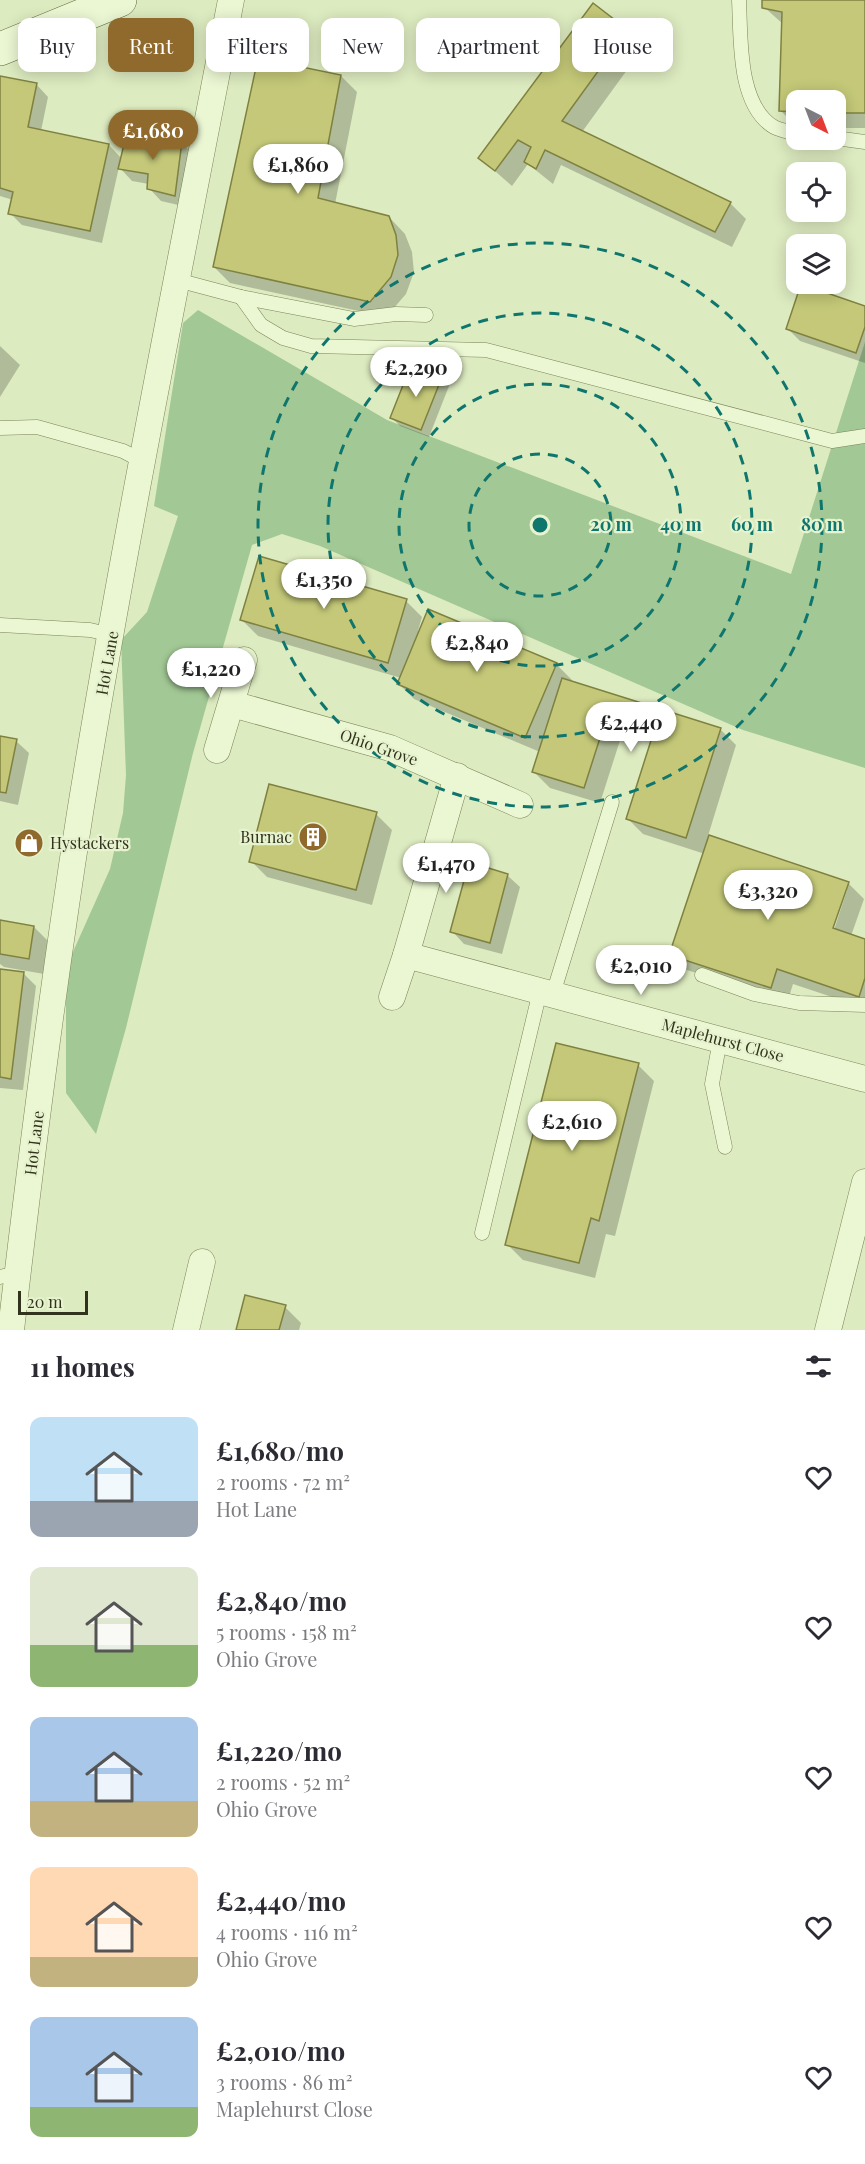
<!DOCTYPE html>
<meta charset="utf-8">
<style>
body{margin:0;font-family:"Playfair Display",serif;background:#f2f2f3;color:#2b2b33;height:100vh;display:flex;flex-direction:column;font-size:22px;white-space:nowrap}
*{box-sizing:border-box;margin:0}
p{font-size:20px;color:#7c7c81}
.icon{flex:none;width:33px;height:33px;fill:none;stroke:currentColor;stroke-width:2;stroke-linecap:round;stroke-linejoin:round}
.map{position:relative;height:1330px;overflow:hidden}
.side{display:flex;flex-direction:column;background:#fff;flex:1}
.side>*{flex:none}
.hud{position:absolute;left:18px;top:18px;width:830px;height:54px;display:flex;gap:12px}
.needle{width:39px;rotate:138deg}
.buttons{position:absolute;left:786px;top:90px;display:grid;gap:12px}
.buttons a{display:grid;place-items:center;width:60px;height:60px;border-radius:12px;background:#fff;box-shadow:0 3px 15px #0003;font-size:30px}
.scale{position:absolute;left:18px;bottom:15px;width:70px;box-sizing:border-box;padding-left:6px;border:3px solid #31331d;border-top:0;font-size:16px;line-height:21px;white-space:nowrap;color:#31331d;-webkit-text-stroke:4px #e7f3cf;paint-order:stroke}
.price{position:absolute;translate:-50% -51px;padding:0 14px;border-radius:21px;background:#fff;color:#222;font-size:20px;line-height:39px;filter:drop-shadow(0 2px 3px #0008)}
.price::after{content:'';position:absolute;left:50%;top:36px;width:18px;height:14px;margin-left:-9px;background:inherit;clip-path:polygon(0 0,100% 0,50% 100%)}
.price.on{background:#8f6a2c;color:#fff}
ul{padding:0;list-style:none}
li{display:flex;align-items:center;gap:18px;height:150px;padding:0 30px}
li span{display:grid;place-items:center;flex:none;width:168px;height:120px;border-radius:12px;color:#555}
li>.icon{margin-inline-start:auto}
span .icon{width:72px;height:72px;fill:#fffc;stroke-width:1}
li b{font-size:26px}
h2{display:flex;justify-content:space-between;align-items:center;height:72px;padding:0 30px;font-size:26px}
.pill{padding:0 21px;border-radius:12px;background:#fff;box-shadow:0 3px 15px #0003;font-size:21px;line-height:54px}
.pill.on{background:#8f6a2c;color:#fff}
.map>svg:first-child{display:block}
.green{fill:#a2c895}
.shadow{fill:#0003;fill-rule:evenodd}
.building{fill:#c4c878;stroke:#7f8140;stroke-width:1.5}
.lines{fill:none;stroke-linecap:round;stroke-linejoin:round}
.service-casing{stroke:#7c8359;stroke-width:15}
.minor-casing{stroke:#7c8359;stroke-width:27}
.secondary-casing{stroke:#60653c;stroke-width:34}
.service{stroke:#ebf7d3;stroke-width:14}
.minor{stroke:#ebf7d3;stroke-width:26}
.secondary{stroke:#ebf7d3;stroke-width:33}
.ring{fill:none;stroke:#0f766e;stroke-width:3;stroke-dasharray:10 8}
.labels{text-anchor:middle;stroke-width:4.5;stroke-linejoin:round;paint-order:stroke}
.street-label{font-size:16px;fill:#31331d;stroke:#e7f3cf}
.poi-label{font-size:16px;fill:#31331d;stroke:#e7f3cf;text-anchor:end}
.centre{fill:#0f766e;stroke:#e7f3cf;stroke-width:3}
.ring-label{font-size:18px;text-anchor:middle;font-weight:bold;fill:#0f766e;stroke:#e7f3cf;stroke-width:4.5;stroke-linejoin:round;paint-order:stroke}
</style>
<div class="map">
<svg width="865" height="1330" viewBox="0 0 865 1330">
<rect width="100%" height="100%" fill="#ddebc0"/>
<path class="green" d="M198 310 387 420 791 574 865 342V768L743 730 320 546 282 534 252 545 193 753 126 1028 96 1134 66 1093V1001L68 963 110 869 123 813 126 775 121 640 147 612 178 516 154 506 183 323Z"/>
<g class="shadow">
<path d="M764 0H865V128H836V100H796V126L781 111 783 24 764 7Z"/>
<path d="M593 5 643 48 582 132 730 203 746 219 732 247 561 165 553 184 528 164 512 186 480 158Z"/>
<path d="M341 76 357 92 335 204 389 217 405 234 412 252 414 272 406 294 386 317 230 283 214 267Z"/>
<path d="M0 80 36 84 48 97 41 131 109 145 122 159 128 134 182 143 194 155 187 207 161 201 149 188V184L132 181 119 167 102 243 22 225 10 213 13 200 0 196Z"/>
<path d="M865 307V363L800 341 788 329Z"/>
<path d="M0 346 20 365 0 397Z"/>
<path d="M441 378 449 386 429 437 400 426 392 418Z"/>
<path d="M406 601 422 617 418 631 556 664 572 680 571 683 720 729 736 745 708 836 848 883 864 899 851 936 865 941V1008L793 984 787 1003 687 970 671 954 705 854 643 834 627 818 652 740 623 731 600 803 550 788 534 772 540 752 414 699 398 683 401 678 258 636 242 620ZM844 890H847L832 936 829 935Z"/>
<path d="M0 738 16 741 29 753 18 805 0 801Z"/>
<path d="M376 814 392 830 372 905 267 877 251 861Z"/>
<path d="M507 875 520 887 502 954 464 944 452 931Z"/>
<path d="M0 922 34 927 50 943 44 974 4 967 0 964Z"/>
<path d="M0 971 23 973 36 986 23 1090 0 1088Z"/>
<path d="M638 1065 654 1081 615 1236 606 1234 595 1278 523 1260 507 1244Z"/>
<path d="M246 1297 285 1307 301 1323 299 1330H237Z"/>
</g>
<g class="building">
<path d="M762 0H865V113H836V100H796V112L779 111 782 12 762 8Z"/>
<path d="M593 3 628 30 562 121 731 202 715 232 545 150 536 169 524 162 531 147 518 140 495 171 478 158Z"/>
<path d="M258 58 341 75 318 198 389 216 396 235 398 255 391 277 370 302 213 267Z"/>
<path d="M0 76 37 83 28 127 109 144 90 231 8 214 13 192 0 188Z"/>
<path d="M127 132 182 141 175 196 147 189 148 174 118 169Z"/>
<path d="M801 284 865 306V327L856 353 786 329Z"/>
<path d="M411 365 442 377 421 430 390 418Z"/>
<path d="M259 556 407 599 388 663 240 620Z"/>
<path d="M428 609 557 663 525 738 397 684Z"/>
<path d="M562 678 721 728 686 838 626 819 654 731 607 716 584 788 532 772Z"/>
<path d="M0 736 17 739 6 793 0 792Z"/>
<path d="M269 784 377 812 356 890 249 862Z"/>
<path d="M709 835 849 882 833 928 865 939V978L859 997 777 969 771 988 669 955Z"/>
<path d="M469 862 508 874 490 943 450 932Z"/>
<path d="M0 920 34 926 29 959 0 954Z"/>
<path d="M0 969 24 972 11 1079 0 1077Z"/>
<path d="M556 1043 639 1063 599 1221 591 1218 579 1263 505 1245Z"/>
<path d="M245 1295 286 1305 279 1330H236Z"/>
</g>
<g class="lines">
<g class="service-casing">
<g id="service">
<path d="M739 0C741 37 737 105 774 127 780 130 790 132 796 134"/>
<path d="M836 138 865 142"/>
<path d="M177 280 241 297 354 319 396 314 426 315"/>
<path d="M241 297 261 325 283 338 311 346 486 350 832 441 865 436"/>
<path d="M0 428 37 427 123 451 142 461"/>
<path d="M0 625 90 630 112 635"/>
<path d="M702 975 754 994 799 1003 865 1005"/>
<path d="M553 994 612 802"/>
<path d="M720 1040 712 1084 725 1147"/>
<path d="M482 1233 540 991"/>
<path d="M0 1277 18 1273"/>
</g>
</g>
<g class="minor-casing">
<g id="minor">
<path d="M232 704 390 748 520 805"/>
<path d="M217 750 244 660"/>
<path d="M406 955 865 1079"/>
<path d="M392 997 406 955 457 776"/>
<path d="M11 1330C31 1157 53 985 80 813 124 541 179 270 231 0"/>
<path d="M186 1330 202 1262"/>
<path d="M828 1330 865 1182"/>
</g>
</g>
<g class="secondary-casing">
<path id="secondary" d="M0 49 120 0"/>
</g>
<use href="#service" class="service"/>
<use href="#minor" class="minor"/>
<use href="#secondary" class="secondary"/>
</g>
<g class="ring">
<circle cx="540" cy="525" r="71"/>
<circle cx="540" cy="525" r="141"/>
<circle cx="540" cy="525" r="212"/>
<circle cx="540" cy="525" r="282"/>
</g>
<defs>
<g id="building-disc" transform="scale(1.5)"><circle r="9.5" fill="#8f6a2c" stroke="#e7f3cf"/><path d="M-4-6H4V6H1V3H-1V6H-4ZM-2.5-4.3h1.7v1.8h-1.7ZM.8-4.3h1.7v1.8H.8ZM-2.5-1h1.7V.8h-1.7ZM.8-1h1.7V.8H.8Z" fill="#fff"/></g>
<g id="shop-disc" transform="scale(1.5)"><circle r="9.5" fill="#8f6a2c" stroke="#e7f3cf"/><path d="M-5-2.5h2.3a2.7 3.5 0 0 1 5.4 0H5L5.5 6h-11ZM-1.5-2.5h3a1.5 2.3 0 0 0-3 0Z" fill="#fff"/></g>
</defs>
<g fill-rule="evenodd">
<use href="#building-disc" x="313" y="837"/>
<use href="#shop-disc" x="29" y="843"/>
</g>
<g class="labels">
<g class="street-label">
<text transform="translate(107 663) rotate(-80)" y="6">Hot Lane</text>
<text transform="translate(379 747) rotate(19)" y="6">Ohio Grove</text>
<text transform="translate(723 1040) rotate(15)" y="6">Maplehurst Close</text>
<text transform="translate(34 1143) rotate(-83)" y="6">Hot Lane</text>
</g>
<g class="poi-label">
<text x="292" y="843">Burnac</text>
<text x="50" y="849" text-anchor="start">Hystackers</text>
</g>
</g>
<circle cx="540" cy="525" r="9" class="centre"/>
<g class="ring-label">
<text x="611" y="531">20 m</text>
<text x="681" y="531">40 m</text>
<text x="752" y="531">60 m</text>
<text x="822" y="531">80 m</text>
</g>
</svg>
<div class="buttons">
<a><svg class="needle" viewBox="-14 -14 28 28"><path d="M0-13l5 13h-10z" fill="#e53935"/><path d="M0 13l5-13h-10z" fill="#7c7c81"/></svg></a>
<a><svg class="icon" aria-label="locate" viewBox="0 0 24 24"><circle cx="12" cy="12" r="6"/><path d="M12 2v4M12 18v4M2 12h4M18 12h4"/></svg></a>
<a><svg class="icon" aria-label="layers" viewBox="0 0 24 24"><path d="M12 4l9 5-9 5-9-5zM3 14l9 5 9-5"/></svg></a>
</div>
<div class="scale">20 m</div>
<b class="price on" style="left:153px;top:161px">£1,680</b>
<b class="price" style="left:298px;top:195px">£1,860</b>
<b class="price" style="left:416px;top:398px">£2,290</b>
<b class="price" style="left:324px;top:610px">£1,350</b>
<b class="price" style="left:477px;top:673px">£2,840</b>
<b class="price" style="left:211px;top:699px">£1,220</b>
<b class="price" style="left:631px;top:753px">£2,440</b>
<b class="price" style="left:446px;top:894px">£1,470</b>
<b class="price" style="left:768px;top:921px">£3,320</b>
<b class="price" style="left:641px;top:996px">£2,010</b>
<b class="price" style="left:572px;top:1152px">£2,610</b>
<div class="hud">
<a class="pill">Buy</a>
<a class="pill on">Rent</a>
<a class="pill">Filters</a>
<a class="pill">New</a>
<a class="pill">Apartment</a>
<a class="pill">House</a>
</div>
</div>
<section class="side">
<h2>11 homes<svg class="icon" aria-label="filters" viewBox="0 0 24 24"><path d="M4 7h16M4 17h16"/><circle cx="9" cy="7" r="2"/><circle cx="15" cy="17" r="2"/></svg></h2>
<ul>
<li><span style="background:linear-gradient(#bfe0f5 70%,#9aa5b1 0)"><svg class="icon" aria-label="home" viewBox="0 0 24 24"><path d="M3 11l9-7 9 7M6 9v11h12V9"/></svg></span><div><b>£1,680/mo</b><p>2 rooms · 72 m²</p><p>Hot Lane</p></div><svg class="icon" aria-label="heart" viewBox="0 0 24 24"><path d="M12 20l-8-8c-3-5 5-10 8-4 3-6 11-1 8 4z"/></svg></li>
<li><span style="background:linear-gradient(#dfe7d0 65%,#8fb573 0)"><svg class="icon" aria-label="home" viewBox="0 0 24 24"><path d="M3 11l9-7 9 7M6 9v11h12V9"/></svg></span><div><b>£2,840/mo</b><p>5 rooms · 158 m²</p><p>Ohio Grove</p></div><svg class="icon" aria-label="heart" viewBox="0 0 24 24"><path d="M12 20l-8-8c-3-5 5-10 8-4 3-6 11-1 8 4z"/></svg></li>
<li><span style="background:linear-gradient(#a9c7e8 70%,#c2b280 0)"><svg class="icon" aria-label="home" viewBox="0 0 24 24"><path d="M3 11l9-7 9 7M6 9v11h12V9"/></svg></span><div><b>£1,220/mo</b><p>2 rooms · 52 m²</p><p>Ohio Grove</p></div><svg class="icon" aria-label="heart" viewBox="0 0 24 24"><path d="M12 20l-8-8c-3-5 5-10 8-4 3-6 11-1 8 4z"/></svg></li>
<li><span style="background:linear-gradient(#ffd9b3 75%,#c2b280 0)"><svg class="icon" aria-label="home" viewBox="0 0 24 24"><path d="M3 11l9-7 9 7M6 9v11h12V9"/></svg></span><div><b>£2,440/mo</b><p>4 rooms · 116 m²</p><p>Ohio Grove</p></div><svg class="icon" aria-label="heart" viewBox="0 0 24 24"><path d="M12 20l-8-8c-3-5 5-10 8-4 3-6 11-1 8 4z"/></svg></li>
<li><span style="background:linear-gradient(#a9c7e8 75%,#8fb573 0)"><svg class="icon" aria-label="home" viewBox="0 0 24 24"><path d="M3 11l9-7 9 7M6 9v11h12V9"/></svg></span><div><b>£2,010/mo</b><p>3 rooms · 86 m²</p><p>Maplehurst Close</p></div><svg class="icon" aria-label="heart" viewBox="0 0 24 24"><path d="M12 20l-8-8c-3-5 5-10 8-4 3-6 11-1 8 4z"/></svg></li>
</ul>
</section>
